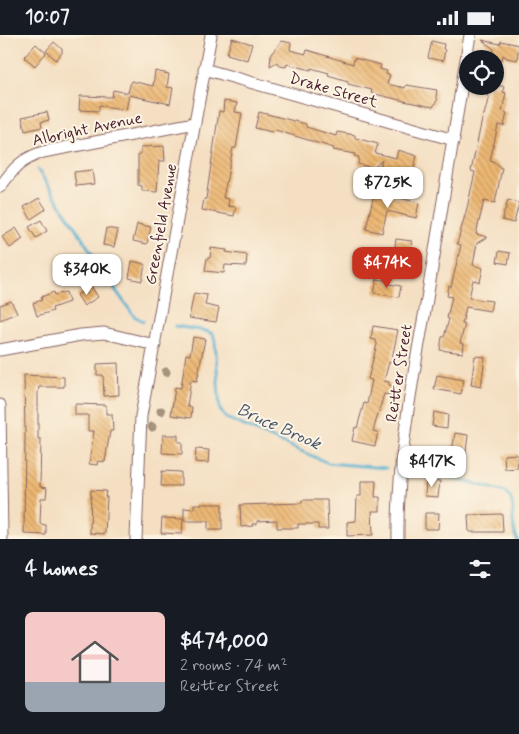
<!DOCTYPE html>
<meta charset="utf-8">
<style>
body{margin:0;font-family:Mynerve,sans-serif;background:#20242c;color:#f1f3f6;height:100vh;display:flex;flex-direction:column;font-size:19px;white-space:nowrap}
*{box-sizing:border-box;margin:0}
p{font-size:16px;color:#9ea1a6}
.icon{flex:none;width:28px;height:28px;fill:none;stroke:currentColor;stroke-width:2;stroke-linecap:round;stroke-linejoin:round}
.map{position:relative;height:504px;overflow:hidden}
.details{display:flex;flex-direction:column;background:#171b24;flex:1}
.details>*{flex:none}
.buttons{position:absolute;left:459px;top:15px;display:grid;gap:10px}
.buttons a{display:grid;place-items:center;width:45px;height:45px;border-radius:50%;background:#171b24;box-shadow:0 1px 4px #0004;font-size:25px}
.price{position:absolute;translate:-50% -42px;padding:0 11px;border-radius:10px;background:#fff;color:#222;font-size:16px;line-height:32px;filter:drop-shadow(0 1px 2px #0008)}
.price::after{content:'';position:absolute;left:50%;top:30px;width:15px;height:11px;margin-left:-8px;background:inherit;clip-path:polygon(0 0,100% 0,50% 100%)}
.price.on{background:#c8321e;color:#fff}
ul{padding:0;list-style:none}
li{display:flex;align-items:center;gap:15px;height:125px;padding:0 25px}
li span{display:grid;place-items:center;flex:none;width:140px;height:100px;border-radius:8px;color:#555}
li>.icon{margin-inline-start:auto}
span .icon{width:60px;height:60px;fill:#fffc;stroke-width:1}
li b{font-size:21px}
h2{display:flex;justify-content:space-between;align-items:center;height:60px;padding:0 25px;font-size:21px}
.status{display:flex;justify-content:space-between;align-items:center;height:35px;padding:0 25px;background:#171b24;direction:ltr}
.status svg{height:14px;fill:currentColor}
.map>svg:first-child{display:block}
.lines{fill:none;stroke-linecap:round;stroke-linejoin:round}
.stream{stroke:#52aed0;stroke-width:3}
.building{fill:url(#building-back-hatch)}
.minor-casing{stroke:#866260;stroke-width:13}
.minor{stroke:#fff;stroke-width:11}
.tree{fill:#a6937c}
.labels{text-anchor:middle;stroke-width:4;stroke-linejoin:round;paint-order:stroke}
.street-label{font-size:16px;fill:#4a1f2b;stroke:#fcf5e5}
.water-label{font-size:18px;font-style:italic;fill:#4d586d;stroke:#fcf5e5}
</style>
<div class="status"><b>10:07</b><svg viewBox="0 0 49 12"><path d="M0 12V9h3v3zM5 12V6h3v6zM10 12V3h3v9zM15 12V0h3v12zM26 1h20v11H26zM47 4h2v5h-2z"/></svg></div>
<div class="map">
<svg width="519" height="504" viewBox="0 0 519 504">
<defs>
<pattern id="building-back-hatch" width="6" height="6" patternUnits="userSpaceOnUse" patternTransform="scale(1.25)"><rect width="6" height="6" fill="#edb873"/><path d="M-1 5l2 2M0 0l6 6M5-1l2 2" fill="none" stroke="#c2955f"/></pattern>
</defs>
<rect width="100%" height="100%" fill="#fcf5e5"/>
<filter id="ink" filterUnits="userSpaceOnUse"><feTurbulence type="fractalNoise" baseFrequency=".02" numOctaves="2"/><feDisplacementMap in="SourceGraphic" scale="10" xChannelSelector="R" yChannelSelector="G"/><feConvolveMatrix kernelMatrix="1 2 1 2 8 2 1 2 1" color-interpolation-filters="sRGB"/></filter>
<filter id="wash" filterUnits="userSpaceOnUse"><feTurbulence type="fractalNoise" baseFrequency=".0096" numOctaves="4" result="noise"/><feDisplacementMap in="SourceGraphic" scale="20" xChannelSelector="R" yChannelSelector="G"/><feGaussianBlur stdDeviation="1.12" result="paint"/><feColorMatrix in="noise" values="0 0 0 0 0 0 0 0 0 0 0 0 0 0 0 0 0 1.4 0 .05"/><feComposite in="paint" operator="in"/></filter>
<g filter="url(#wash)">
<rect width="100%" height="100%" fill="#f4dfc2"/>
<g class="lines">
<g class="stream">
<path d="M38 135 117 257 134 281 143 286"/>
<path d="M175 291 206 296 213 299 215 306 220 375 226 383 328 428 386 433"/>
<path d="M411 437 440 439 505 457C519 467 508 487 517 504"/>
</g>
</g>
<g id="blocks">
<g class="building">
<path d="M232 3 252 9 247 25 227 19Z"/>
<path d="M482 5 500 9 501 6 519 10 517 25 507 23 503 20 502 25 493 23 494 14Z"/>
<path d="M282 6 291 8 290 15 306 19 307 15 353 29 354 23 381 30 380 34 387 36 386 39 390 40 387 49 405 53 406 50 437 55 436 62 438 64 433 72 404 66 371 58 372 55 348 49V46L328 40 329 38 311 33V35L287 29 286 32 280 31 277 27 270 31 271 19Z"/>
<path d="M432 6 444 9 443 14 445 15 443 26 428 23Z"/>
<path d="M54 7 62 14V18L56 25 46 16Z"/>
<path d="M36 9 46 18 35 31 24 22Z"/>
<path d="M155 36 169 39 167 52 173 53 170 69 129 60 126 75 99 70V76L79 75 80 61 112 62 113 55 128 58 131 46 153 51Z"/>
<path d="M490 51H504L503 57 506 58 502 76 507 78 504 91 498 90 490 126 495 127V129H498V132L502 133 495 168 484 166 476 199 487 202 477 208 473 230 483 233 480 247 473 245 469 263 492 266 490 276 466 272 462 289H465L460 308 464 309 463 318 440 315 442 302H444L449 284 447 283 452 262 447 261 449 251 451 252 461 210 457 209 467 173 475 137 471 136 483 80H484L489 61H487Z"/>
<path d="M224 66 237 68 235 77 242 78 236 113H233L223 163 229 164 228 171 236 172 234 181 202 175 204 164H206L219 76 223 77Z"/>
<path d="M47 77 49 85 41 87 42 92 25 96 22 82Z"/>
<path d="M259 77 306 89V92L336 101 337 97 355 100V103L378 109 375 118 396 123 398 115 417 121 411 144 379 136 382 125 373 133 358 129 359 122 354 121 355 119 333 115 334 113 272 94V97L255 93Z"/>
<path d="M164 111 165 126H159L157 157 142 156V151L138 150V119H141V112Z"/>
<path d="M92 135 94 149 76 151 74 137Z"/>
<path d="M375 154 386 156 385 159 419 168 416 183 387 176 382 198 366 194Z"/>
<path d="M39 163 46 174 31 184 24 172Z"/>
<path d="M508 165 519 168 514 188 502 185Z"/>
<path d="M41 185 47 196 36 203 29 192Z"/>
<path d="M137 189 151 192 147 209 133 206Z"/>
<path d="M16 193 23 204 10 213 2 202Z"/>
<path d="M106 193 118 195 114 212 103 210Z"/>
<path d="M396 204 412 206 409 227 393 224Z"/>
<path d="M211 213 227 215 226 217 247 220 246 231 225 230 224 238 205 236 207 223H210Z"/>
<path d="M499 216 510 218 508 229 497 227Z"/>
<path d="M86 225 95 237 87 242 79 230Z"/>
<path d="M132 226 145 229 142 246 129 243Z"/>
<path d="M377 244 390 246 389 249 401 251 399 262 374 258Z"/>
<path d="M91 251 98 262 84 271 77 260Z"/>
<path d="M54 257 55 260 66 257 69 267 52 273 53 276 37 281 33 268 42 265 41 262Z"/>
<path d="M194 258 207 260 205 270 219 273 216 287 189 283Z"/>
<path d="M11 266 17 278 0 285V270Z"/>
<path d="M373 291 398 295 391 328 389 327 384 346 389 347V350L393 351 391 360 384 359 373 396 378 397 375 411 352 406 355 392 357 393 364 368 367 369 372 345 368 344 377 309 376 305 371 304Z"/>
<path d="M193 302 205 304 197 346 191 345 187 371 192 372 191 383 171 380 175 352 181 353 186 319 190 320Z"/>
<path d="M475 321 485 322 481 352 471 350Z"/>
<path d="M118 328 119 360 104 361 103 340H97V329Z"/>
<path d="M24 340 64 342V352H39L38 357V404H41L40 452 47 453 46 463H41L40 489 46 490V500L24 499 25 398Z"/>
<path d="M437 340 464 345 461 359 434 354Z"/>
<path d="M75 369 106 370V379H112L113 396H110L105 427 98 426 97 430 89 429 94 396H88V380H75Z"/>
<path d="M434 377 448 380 447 393 432 391Z"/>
<path d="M455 398 468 400 464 434 447 431 450 415 452 416Z"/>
<path d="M163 400H178V407H182V419L162 418Z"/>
<path d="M196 414 209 415 208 428 195 427Z"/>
<path d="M517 419 518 433 505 434 504 420Z"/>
<path d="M162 436 181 437V451H161Z"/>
<path d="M426 445 440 446 438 462 425 461Z"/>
<path d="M361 446H376L375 462H380V476H372L373 500 347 501V487L356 486 357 461H361Z"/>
<path d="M91 455 106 456 105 462H107L105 499 90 498Z"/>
<path d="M302 465H327L328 494H318V489H298V493H277V485L257 486V489H252L253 491 241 492 240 470 302 468Z"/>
<path d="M194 469H222V495H208V486H184V473L194 474Z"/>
<path d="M425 478H439L438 494H425Z"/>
<path d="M502 479 503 497H469L468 480Z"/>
<path d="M162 483 183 484 182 499 161 498Z"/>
</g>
</g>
</g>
<g filter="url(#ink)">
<use href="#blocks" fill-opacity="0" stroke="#866260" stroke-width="1"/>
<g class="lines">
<g class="minor-casing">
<g id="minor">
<path d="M204 34 454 105"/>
<path d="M0 152C14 133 20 125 43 117L195 88"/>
<path d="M0 315 81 300 104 298 155 310"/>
<path d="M0 370 2 504"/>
<path d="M136 504 141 381 211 0"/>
<path d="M398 504C397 425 412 347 426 270 441 180 456 90 470 0"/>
</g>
</g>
<use href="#minor" class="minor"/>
</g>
<g class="tree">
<circle cx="166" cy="337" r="4.5"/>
<circle cx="161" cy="376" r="4.5"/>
<circle cx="152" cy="392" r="4.5"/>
</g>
</g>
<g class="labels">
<g class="street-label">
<text transform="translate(334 54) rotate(16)" y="6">Drake Street</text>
<text transform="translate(87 93) rotate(-12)" y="6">Albright Avenue</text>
<text transform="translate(160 189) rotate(-80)" y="6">Greenfield Avenue</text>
<text transform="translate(398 338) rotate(-81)" y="6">Reitter Street</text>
</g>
<g class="water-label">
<text transform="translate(279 391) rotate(24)" y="6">Bruce Brook</text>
</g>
</g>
</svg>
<div class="buttons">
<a><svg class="icon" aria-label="locate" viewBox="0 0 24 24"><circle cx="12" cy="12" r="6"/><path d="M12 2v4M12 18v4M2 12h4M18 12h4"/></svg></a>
</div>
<b class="price" style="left:388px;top:174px">$725K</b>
<b class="price on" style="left:387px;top:254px">$474K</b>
<b class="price" style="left:87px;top:261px">$340K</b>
<b class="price" style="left:432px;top:453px">$417K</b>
</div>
<section class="details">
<h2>4 homes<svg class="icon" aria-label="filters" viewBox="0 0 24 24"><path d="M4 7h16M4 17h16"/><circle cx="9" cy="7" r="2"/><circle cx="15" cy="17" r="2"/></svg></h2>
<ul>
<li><span style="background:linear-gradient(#f6c9c9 70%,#9aa5b1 0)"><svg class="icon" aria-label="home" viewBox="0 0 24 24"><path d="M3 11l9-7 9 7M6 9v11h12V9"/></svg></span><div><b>$474,000</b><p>2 rooms · 74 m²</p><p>Reitter Street</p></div></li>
</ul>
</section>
